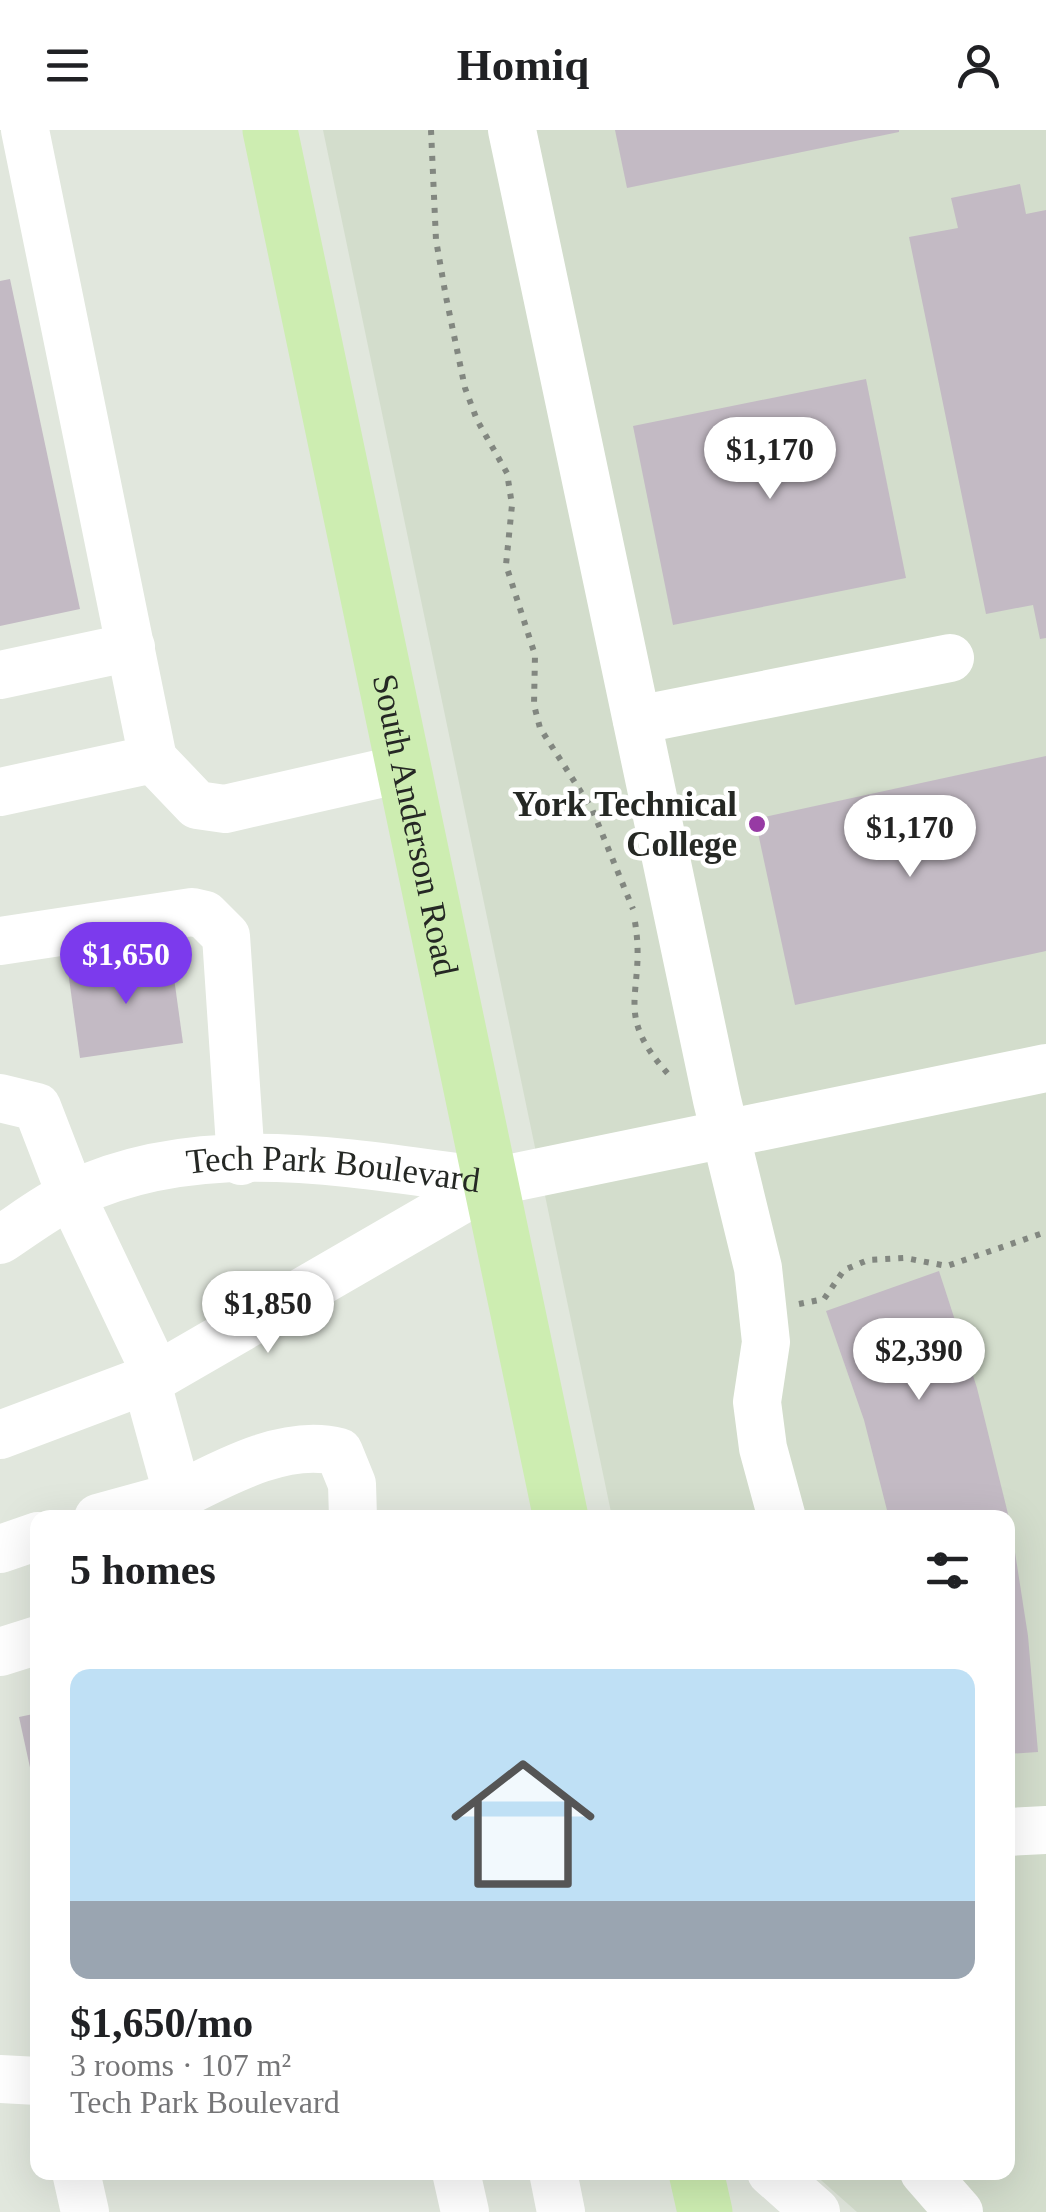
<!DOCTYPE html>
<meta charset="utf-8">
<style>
body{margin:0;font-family:Georgia,serif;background:#f6f6f6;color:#202124;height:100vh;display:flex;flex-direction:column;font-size:38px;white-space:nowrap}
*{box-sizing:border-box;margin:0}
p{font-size:32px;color:#757577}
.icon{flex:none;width:55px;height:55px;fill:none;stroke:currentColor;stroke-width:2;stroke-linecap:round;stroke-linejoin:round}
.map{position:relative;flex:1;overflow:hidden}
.details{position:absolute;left:30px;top:1380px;width:985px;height:670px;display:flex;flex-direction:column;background:#fff;border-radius:20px;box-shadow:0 10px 40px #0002}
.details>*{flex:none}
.price{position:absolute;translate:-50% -85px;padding:0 22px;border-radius:35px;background:#fff;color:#222;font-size:32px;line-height:65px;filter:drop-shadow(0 2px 5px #0008)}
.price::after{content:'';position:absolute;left:50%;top:60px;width:30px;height:22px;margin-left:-15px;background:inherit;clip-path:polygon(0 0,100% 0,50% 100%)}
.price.current{background:#7c3aed;color:#fff}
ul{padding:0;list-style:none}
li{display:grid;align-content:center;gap:20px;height:530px;padding:0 40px}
li span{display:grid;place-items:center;height:310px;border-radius:20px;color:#555}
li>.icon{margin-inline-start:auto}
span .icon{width:180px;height:180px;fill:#fffc;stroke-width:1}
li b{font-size:42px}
h2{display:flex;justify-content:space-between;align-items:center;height:120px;padding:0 40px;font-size:42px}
header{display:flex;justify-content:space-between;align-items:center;height:130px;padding:0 40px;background:#fff;font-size:45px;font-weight:700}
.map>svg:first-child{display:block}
.built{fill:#d3ddcc}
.building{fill:#c3bac4}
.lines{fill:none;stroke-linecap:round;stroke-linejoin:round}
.path{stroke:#828780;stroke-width:6;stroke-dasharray:5 8;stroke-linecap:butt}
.minor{stroke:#fff;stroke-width:48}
.major{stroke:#cdedb1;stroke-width:55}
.poi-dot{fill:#973aa4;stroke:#fff;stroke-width:4}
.labels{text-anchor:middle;stroke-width:9;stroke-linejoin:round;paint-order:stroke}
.poi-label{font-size:35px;font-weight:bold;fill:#252824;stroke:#fff;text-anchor:end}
.street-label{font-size:35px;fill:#252824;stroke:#fff}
</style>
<header><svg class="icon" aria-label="menu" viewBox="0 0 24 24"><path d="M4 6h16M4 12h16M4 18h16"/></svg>Homiq<svg class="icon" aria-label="person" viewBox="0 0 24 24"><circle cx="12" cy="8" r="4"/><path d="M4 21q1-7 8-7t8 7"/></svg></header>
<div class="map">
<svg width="1046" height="2082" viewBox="0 0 1046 2082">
<rect width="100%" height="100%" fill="#e1e7dd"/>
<path class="built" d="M323 0H1046V2082H857L813 2043 1008 2042V1388L612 1387Z"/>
<g class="building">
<path d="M615 0H899V2L627 58Z"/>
<path d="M1020 54 1026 84 1046 80V508L1040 509 1033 475 986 484 909 107 958 98 951 68Z"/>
<path d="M10 149 80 479 0 496V151Z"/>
<path d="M866 249 906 448 673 495 633 296Z"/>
<path d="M1046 626V821L795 875 755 689Z"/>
<path d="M171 826 183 913 80 928 68 841Z"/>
<path d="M939 1141 977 1258 1009 1388H889L864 1290 826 1181Z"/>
<path d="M1010 1390 1028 1506 1038 1622 1008 1624Z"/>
<path d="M38 1583V1665H36L19 1587Z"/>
</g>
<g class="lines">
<g class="path">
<path d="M431 0 436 110 446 167 465 258 477 290 507 343 512 375 506 435 535 525 534 575 540 598 592 679 633 779"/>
<path d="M635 792C647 865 610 881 670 946"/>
<path d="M799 1174 824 1169 844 1140 868 1130 905 1128 947 1136 1046 1102"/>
</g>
<g class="minor">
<path d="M25 0 153 629"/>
<path d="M512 0 717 970 758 1138 766 1212 757 1272 763 1318 782 1388"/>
<path d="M0 545 131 517"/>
<path d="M637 590 950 528"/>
<path d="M0 662 153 629 197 675 225 679 405 638"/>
<path d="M0 811 192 782 205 785 226 806 241 1031"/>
<path d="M0 968 37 977 71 1065 157 1246"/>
<path id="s1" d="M0 1110C23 1095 46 1077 71 1065 201 1002 355 1034 492 1052"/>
<path d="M0 1305 157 1246 492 1052 1046 938"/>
<path d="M98 1388 178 1366 146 1250"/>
<path d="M180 1388 178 1366C225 1342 287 1308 339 1322L352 1354 353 1388"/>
<path d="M0 1419 38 1406"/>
<path d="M0 1522 38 1510"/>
<path d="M1008 1702 1046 1700"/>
<path d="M0 1949 38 1951"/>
<path d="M76 2042 85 2082"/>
<path d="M456 2042 465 2082"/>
<path d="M553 2042 561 2082"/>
<path d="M771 2042 816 2082"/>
<path d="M924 2042 959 2082"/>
</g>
<g class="major">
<path id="s2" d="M270 0 561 1388"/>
<path d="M696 2042 705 2082"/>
</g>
</g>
<circle class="poi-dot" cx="757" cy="694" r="10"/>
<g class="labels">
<g class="poi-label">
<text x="737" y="686">York Technical<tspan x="737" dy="40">College</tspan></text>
</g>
<g class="street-label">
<text dy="12" stroke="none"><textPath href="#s2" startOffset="710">South Anderson Road</textPath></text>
<text dy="12" stroke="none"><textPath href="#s1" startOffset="352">Tech Park Boulevard</textPath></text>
</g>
</g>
</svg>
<b class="price" style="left:770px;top:372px">$1,170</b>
<b class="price" style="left:910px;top:750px">$1,170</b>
<b class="price current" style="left:126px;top:877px">$1,650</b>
<b class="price" style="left:268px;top:1226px">$1,850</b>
<b class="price" style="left:919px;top:1273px">$2,390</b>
<section class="details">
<h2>5 homes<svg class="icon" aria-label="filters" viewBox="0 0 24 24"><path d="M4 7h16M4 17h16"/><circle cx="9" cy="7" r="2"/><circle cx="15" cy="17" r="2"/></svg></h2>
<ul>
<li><span style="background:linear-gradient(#bfe0f5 75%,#9aa5b1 0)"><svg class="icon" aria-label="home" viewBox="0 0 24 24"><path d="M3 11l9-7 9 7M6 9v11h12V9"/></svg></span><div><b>$1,650/mo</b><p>3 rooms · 107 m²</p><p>Tech Park Boulevard</p></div></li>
</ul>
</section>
</div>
